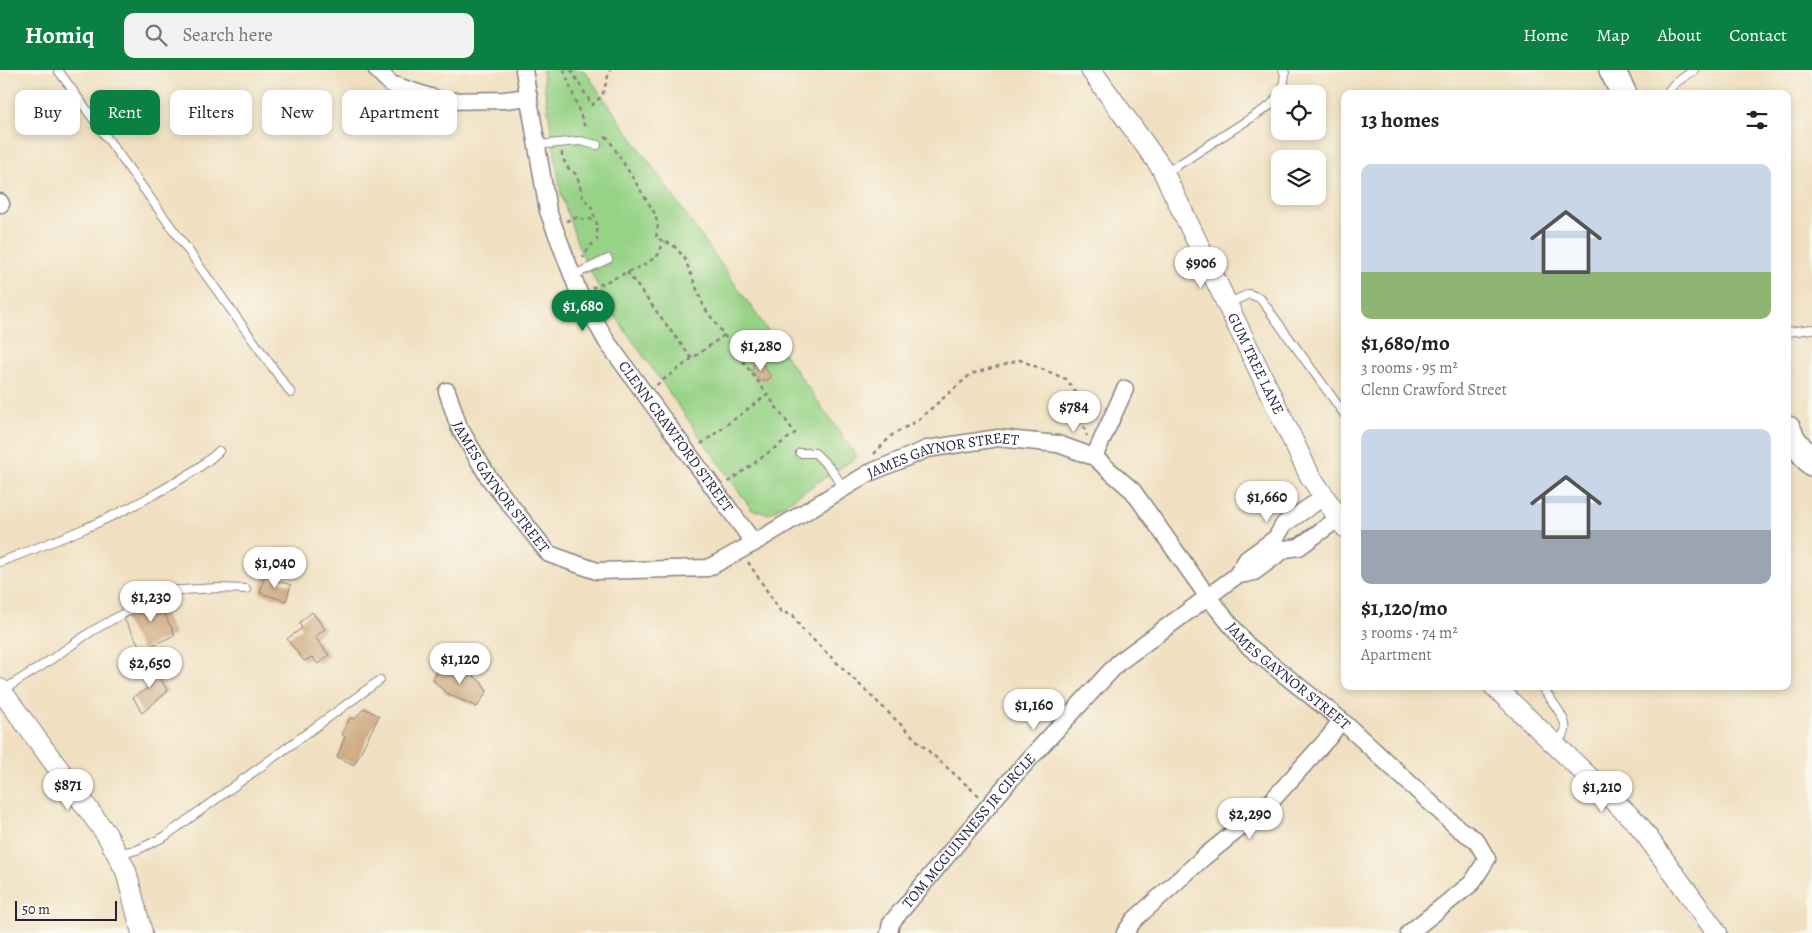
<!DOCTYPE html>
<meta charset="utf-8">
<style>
body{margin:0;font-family:Alegreya,serif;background:#f2f2f2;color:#222;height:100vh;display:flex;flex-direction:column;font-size:19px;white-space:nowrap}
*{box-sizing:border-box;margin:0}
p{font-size:16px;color:#767676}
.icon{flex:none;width:28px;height:28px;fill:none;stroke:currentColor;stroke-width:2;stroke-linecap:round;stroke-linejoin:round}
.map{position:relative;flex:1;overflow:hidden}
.drawer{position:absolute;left:1341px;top:20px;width:450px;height:600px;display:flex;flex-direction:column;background:#fff;border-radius:10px;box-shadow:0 2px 8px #0003}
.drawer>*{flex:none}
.guide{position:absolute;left:15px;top:20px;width:475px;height:45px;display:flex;gap:10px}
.buttons{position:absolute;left:1271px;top:15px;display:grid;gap:10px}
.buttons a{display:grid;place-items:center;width:55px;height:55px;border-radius:10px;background:#fff;box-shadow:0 2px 8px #0003;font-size:25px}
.scale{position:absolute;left:15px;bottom:12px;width:102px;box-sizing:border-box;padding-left:5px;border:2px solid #22223b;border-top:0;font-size:14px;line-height:18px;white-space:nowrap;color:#22223b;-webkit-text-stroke:4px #fbf7ec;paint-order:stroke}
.price{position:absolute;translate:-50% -42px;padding:0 11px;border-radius:18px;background:#fff;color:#222;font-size:16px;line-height:32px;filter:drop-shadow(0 1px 2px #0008)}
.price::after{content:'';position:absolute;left:50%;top:30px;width:15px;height:11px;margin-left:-8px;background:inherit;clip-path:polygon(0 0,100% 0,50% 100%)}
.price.on{background:#0b8043;color:#fff}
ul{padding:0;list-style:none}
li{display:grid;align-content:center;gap:10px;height:265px;padding:0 20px}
li span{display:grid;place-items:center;height:155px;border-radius:10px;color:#555}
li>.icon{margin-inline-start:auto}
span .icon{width:90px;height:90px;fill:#fffc;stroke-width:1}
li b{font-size:21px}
h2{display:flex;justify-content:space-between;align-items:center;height:60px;padding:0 20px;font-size:21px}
.chip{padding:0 18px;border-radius:10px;background:#fff;box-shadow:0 2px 8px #0003;font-size:18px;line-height:45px}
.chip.on{background:#0b8043;color:#fff}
header{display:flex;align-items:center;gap:30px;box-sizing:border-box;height:70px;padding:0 25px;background:#0b8043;color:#fff}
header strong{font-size:24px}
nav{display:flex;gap:28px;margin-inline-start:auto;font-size:18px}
.search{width:350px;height:45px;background:#f2f2f2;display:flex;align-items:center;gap:12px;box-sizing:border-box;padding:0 18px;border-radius:10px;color:#767676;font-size:19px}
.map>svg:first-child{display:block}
.green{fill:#97d387;stroke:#5c7a61}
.building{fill:#cfaa83}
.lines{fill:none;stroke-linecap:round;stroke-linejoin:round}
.service-casing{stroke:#89817e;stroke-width:10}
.minor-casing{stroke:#89817e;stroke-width:19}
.tertiary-casing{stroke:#89817e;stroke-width:22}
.primary-casing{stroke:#89817e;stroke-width:28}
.path{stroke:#89817e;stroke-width:2.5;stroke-dasharray:4 4;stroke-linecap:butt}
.service{stroke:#fff;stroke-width:8}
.minor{stroke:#fff;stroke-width:16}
.tertiary{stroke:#fff;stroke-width:20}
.primary{stroke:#fff;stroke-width:25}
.labels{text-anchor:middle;stroke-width:4.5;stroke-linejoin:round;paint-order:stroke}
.street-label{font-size:15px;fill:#22223b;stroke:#fbf7ec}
</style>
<header>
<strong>Homiq</strong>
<div class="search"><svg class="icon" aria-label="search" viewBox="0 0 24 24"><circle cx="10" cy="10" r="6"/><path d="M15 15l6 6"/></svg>Search here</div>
<nav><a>Home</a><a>Map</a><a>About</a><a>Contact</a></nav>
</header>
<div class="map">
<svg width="1812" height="863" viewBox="0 0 1812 863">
<rect width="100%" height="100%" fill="#fbf7ec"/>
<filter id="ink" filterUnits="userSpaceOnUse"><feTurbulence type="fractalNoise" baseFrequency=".02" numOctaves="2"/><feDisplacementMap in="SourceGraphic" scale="10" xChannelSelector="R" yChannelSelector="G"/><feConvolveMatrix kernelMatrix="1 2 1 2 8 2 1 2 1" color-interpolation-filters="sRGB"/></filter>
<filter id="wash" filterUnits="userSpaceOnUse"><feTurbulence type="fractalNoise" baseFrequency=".0096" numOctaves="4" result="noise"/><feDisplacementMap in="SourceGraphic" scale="20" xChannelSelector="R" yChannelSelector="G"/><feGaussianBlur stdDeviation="1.12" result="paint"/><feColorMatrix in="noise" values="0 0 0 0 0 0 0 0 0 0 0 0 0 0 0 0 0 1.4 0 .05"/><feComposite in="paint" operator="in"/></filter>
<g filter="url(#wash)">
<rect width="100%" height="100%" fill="#f0e0c1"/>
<path class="green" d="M542 0H584L857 387 769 444 752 440 606 233 579 178 561 124Z"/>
<g id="blocks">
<g class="building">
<path d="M759 291 762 292 771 307 765 312 763 309 760 312 751 300 755 298 752 295Z"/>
<path d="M264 507 291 515 286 531 260 523Z"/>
<path d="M165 524 172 539 164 543 175 565 142 580 124 549 140 540 138 538Z"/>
<path d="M312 542 325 559 315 567 329 585 318 594 312 587 304 591 287 569 302 558 299 553Z"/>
<path d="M442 591 461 605 466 599 481 612 487 621 477 637 446 623 433 610Z"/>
<path d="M150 593 168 621 142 643 133 627 150 617 139 599Z"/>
<path d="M364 638 379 646 354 695 337 687 345 667 342 665 350 648 355 649Z"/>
</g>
</g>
</g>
<g filter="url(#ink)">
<use href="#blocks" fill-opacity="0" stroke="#89817e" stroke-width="1"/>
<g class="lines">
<g class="service-casing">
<g id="service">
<path d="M58 0 291 323"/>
<path d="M1666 24 1674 14 1694 0"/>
<path d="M537 75 580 71 597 75"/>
<path d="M1164 104 1271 35 1283 19 1285 3 1283 0"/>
<path d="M572 206 608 189"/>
<path d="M1227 234 1249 224 1260 228 1345 345"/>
<path d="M1788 262 1812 259"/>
<path d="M800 383H815L831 399 844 418"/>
<path d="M0 492C53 472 105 452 155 424 178 411 200 399 219 381"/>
<path d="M1541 616C1547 625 1569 650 1565 661 1564 665 1558 670 1555 673"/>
<path d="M3 620 43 595 92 561 164 521 218 518 246 519"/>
<path d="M119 783 137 780 164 767 380 610"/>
</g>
</g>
<g class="minor-casing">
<g id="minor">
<path d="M377 0 391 14 443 31 505 30 529 27"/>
<path id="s1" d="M524 0 548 141 579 223 607 272 754 473"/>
<path d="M0 132 1 134"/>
<path id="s2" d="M447 321 459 357 489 408 549 484 597 501 708 498 754 473 869 403 927 379 998 368 1058 374 1094 387 1133 421 1208 527 1247 575 1341 650 1459 759 1476 770 1487 789 1472 813 1409 863"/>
<path d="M1094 387 1125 319"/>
<path d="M1236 506 1254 502 1285 479 1299 477 1339 448"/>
<path id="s3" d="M889 863 891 853 1011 709 1118 593 1236 506 1247 489 1276 468 1284 454 1324 427"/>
<path d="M1125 863 1134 850 1204 787 1267 736 1330 666 1341 650"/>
</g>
</g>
<g class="tertiary-casing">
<g id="tertiary">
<path id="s4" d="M1091 0 1161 97 1310 406 1345 457"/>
<path d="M1494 616 1638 754 1717 863"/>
<path d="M0 619 107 765 126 801 142 863"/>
</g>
</g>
<g class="primary-casing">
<g id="primary">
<path d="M1612 0 1624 24"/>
<path d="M1788 359 1793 370 1812 393"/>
</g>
</g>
<g class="path">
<path d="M564 0 586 60"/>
<path d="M571 0 592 35 602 26 610 0"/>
<path d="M605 67 608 68 654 142 658 155 656 168 673 175 684 187 704 237 724 265 655 316"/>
<path d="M562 82V87L568 98 577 105 583 128 591 136 597 154V170L589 177 583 188"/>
<path d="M566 151 578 147 584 150 596 149"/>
<path d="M627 202 692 289"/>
<path d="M592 218 646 194 658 185 664 171"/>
<path d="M724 265 795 363 727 413"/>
<path d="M701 374 768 324"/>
<path d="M874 384 892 365 918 350 971 304 1020 290 1066 309 1082 331 1083 354 1087 366"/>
<path d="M748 492 781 542 793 545 801 558 924 677 979 726"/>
</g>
<use href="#service" class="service"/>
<use href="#minor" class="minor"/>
<use href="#tertiary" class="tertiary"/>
<use href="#primary" class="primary"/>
</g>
</g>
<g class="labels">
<g class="street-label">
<text dy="5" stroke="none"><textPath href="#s4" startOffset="338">GUM TREE LANE</textPath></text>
<text dy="5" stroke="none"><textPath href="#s1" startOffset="404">CLENN CRAWFORD STREET</textPath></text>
<text dy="5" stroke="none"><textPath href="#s2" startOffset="620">JAMES GAYNOR STREET</textPath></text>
<text dy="5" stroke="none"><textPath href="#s2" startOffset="111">JAMES GAYNOR STREET</textPath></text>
<text dy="5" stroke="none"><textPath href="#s2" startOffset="1071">JAMES GAYNOR STREET</textPath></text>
<text dy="5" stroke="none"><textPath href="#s3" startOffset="131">TOM MCGUINNESS JR CIRCLE</textPath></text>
</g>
</g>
</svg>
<div class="buttons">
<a><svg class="icon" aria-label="locate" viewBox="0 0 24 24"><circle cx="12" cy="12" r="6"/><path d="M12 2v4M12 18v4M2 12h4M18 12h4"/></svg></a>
<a><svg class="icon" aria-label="layers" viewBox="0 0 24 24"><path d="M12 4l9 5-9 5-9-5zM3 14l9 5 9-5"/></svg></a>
</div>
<div class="scale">50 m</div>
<b class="price" style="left:1201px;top:219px">$906</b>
<b class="price on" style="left:583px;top:262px">$1,680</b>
<b class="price" style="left:761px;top:302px">$1,280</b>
<b class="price" style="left:1074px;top:363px">$784</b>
<b class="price" style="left:1267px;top:453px">$1,660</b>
<b class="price" style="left:275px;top:519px">$1,040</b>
<b class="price" style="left:151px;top:553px">$1,230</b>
<b class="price" style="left:460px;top:615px">$1,120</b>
<b class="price" style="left:150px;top:619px">$2,650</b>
<b class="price" style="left:1034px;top:661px">$1,160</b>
<b class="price" style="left:68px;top:741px">$871</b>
<b class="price" style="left:1602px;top:743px">$1,210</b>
<b class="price" style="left:1250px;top:770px">$2,290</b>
<div class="guide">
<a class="chip">Buy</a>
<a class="chip on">Rent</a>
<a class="chip">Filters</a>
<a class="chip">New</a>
<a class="chip">Apartment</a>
</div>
<section class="drawer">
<h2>13 homes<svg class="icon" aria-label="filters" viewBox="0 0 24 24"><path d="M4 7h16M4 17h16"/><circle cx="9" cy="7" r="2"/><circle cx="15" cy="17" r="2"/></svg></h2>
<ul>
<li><span style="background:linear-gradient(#c9d6e8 70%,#8fb573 0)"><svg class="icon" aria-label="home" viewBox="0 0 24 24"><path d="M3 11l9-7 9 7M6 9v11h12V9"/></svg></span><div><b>$1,680/mo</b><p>3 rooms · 95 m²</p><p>Clenn Crawford Street</p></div></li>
<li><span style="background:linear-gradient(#c9d6e8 65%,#9aa5b1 0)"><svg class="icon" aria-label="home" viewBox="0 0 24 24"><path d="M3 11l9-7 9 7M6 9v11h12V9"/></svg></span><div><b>$1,120/mo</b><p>3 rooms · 74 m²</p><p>Apartment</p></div></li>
</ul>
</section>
</div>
